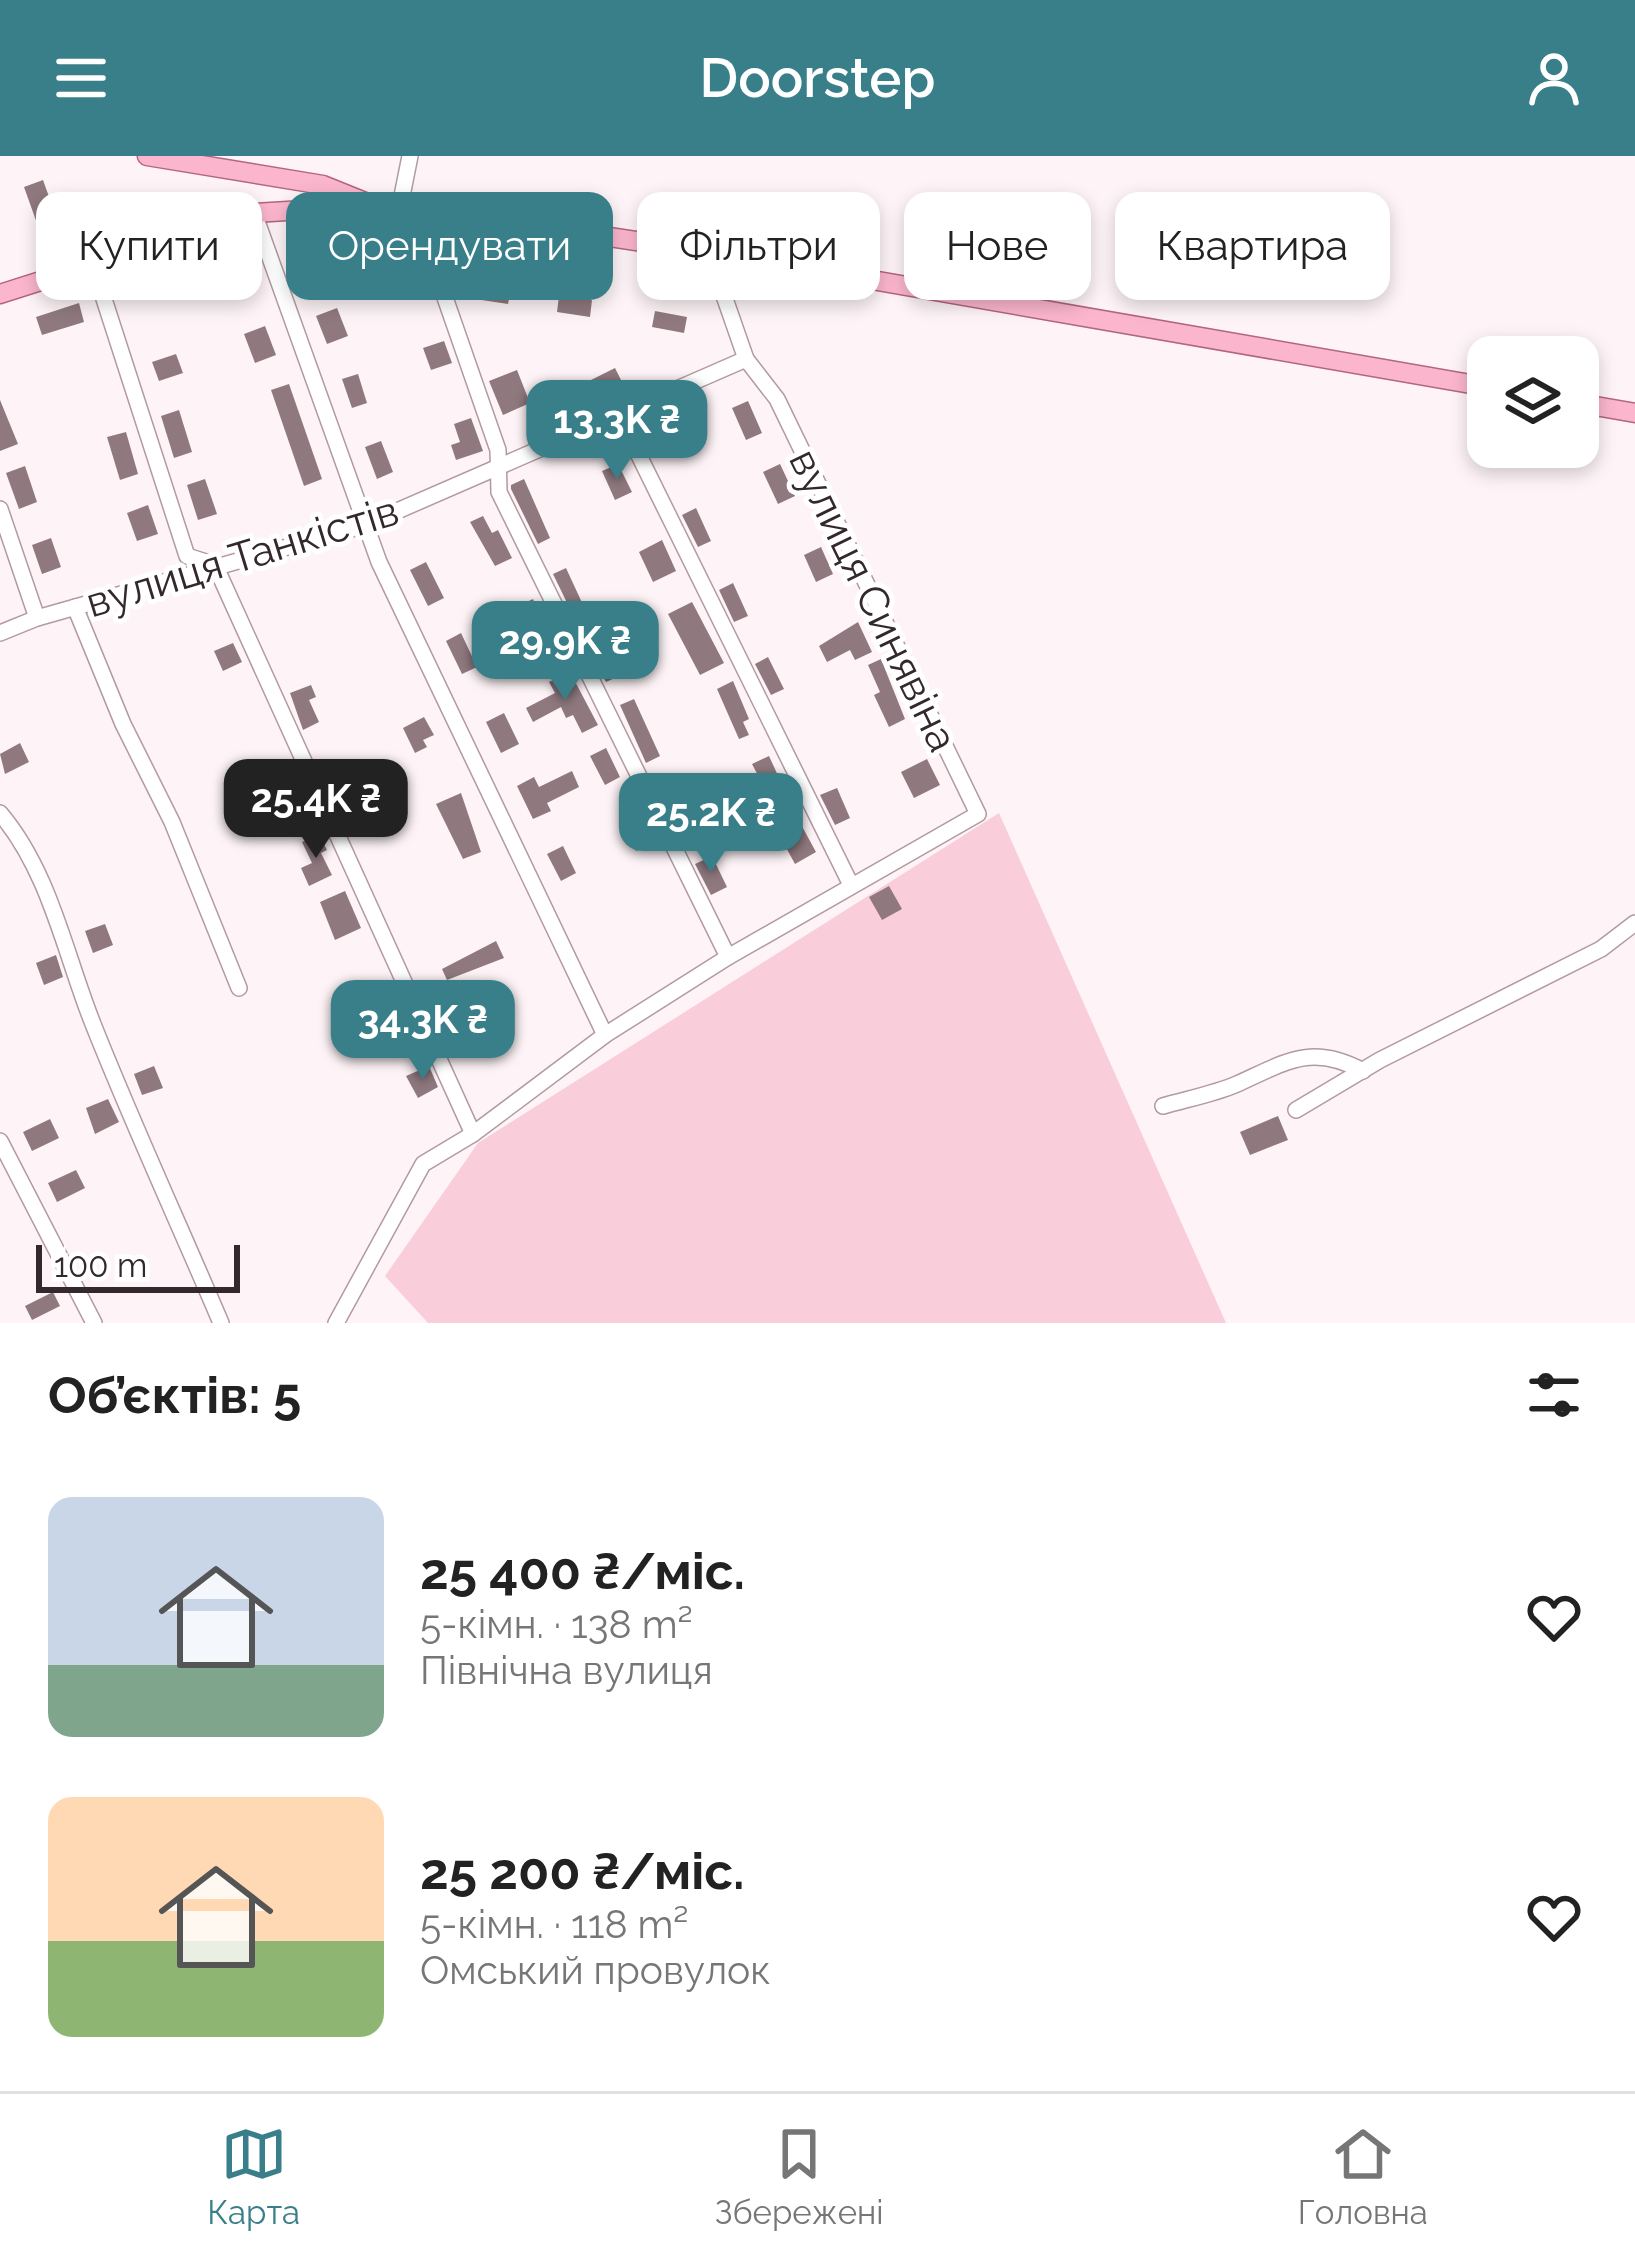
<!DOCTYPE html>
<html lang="uk">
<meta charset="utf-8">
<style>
body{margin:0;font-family:Raleway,sans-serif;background:#f6f6f6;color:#222;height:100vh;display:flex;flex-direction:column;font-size:45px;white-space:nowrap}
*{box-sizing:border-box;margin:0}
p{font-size:39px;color:#767676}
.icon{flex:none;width:66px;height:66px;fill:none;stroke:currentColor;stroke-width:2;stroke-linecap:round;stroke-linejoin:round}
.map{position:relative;height:1167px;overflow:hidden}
.details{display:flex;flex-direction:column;background:#fff;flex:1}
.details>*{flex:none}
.top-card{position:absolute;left:36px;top:36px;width:1563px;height:108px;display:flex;gap:24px}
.buttons{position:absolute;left:1467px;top:180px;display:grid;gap:24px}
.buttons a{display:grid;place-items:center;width:132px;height:132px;border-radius:24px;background:#fff;box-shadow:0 6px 18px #0003;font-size:60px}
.scale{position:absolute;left:36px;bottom:30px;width:204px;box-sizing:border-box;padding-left:12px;border:6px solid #33292c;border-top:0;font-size:33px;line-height:42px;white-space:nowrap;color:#33292c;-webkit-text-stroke:9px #fff;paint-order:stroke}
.price{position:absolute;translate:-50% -102px;padding:0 27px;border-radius:24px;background:#397f8a;color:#fff;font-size:39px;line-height:78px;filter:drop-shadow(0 3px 6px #0008)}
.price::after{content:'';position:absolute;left:50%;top:72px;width:36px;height:27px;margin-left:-18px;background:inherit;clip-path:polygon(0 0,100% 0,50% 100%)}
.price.selected{background:#222;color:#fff}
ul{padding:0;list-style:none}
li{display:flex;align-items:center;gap:36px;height:300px;padding:0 48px}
li span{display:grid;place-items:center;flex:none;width:336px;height:240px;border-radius:24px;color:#555}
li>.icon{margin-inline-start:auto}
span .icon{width:144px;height:144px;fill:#fffc;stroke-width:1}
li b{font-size:51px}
h2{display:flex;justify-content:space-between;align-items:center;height:144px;padding:0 48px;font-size:51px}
.pill{padding:0 42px;border-radius:24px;background:#fff;box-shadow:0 6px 18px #0003;font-size:42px;line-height:108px}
.pill.selected{background:#397f8a;color:#fff}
header{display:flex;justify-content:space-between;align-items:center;height:156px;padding:0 48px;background:#397f8a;color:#fff;font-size:54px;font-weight:600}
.tabs{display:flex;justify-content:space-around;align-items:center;height:168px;border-top:3px solid #e0e0e0;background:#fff;font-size:33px;color:#767676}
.tabs a{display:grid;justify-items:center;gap:6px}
.tabs .selected{color:#397f8a}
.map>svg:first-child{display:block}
.green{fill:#facdda}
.building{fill:#8f797f}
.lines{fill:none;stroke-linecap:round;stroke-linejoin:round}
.minor-casing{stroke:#b29aa1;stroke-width:18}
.major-casing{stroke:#b46580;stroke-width:21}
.minor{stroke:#fff;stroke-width:15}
.major{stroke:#fbb6ce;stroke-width:18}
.labels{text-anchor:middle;stroke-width:10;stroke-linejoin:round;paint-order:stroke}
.street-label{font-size:42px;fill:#33292c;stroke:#fff}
</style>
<header><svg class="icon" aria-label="menu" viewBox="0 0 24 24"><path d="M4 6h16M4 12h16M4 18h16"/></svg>Doorstep<svg class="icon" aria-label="person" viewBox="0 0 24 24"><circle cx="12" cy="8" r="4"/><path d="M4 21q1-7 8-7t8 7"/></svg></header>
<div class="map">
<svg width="1635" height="1167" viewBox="0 0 1635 1167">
<rect width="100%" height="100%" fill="#fef4f7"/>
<path class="green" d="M999 657 1226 1167H428L385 1120 478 987Z"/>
<g class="building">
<path d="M43 24 58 66 39 73 24 31Z"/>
<path d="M230 96 238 118 207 130 199 107Z"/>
<path d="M312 104 352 111 350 125 310 118Z"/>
<path d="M375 110 410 116 407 135 372 129Z"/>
<path d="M160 113 166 132 142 140 136 121Z"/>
<path d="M478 127 511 132 508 148 475 143Z"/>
<path d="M559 140 592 144 590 161 557 156Z"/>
<path d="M79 147 84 166 42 179 36 161Z"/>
<path d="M337 152 348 180 327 188 316 160Z"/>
<path d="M655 155 687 161 684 177 652 171Z"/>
<path d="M265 170 276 199 255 207 244 178Z"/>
<path d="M444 185 452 207 431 214 423 192Z"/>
<path d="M176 198 183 217 159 225 152 206Z"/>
<path d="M615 212 622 226 570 254 563 238Z"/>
<path d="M517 214 530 247 503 259 489 225Z"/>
<path d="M358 218 367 247 352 252 342 223Z"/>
<path d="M289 228 322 323 304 330 271 234Z"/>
<path d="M0 244 18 288 0 295Z"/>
<path d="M748 245 762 277 746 284 732 252Z"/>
<path d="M179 254 192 296 174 302 161 260Z"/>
<path d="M471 262 483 295 456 304 451 289 460 286 454 268Z"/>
<path d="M126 276 138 318 120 324 107 281Z"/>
<path d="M381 285 393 316 377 323 365 291Z"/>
<path d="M618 308 632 336 615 344 602 315Z"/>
<path d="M780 308 795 340 778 348 763 316Z"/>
<path d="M25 310 37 346 19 353 6 317Z"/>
<path d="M205 323 217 358 198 364 187 329Z"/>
<path d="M524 323 550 382 538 388 511 333V329Z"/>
<path d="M148 349 158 378 137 385 127 357Z"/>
<path d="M696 352 711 385 698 391 682 359Z"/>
<path d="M483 360 492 377 498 374 512 402 495 410 470 366Z"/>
<path d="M51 382 61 411 42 418 32 389Z"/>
<path d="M662 384 676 415 653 426 639 396Z"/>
<path d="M821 391 833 418 816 426 804 399Z"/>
<path d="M426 406 444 442 428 450 410 414Z"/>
<path d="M566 412 584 451 572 457 553 418Z"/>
<path d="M733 427 748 460 734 466 719 434Z"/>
<path d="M533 443 554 499 540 506 523 480 494 494 487 479 516 465 510 454Z"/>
<path d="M692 446 724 507 700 519 668 458Z"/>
<path d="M858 466 872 496 855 504 850 494 827 506 819 490Z"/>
<path d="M461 477 477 511 462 518 446 485Z"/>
<path d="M233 487 242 506 223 515 214 495Z"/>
<path d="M605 488 619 520 606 526 590 495Z"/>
<path d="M768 501 784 533 771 539 755 508Z"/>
<path d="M881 503 905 563 889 571 874 539 880 536 868 509Z"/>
<path d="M570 516 598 569 582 577 573 559 566 562 561 551 533 566 526 552 555 537 549 526Z"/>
<path d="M733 525 749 563 743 566 749 579 739 583 717 533Z"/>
<path d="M311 529 316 541 309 544 319 566 303 574 290 537Z"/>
<path d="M634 543 660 600 646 607 620 549Z"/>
<path d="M504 557 519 588 501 597 486 566Z"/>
<path d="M424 561 434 579 423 584 427 591 415 597 403 572Z"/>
<path d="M20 587 29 606 5 618 0 598Z"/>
<path d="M606 592 620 621 605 629 590 600Z"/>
<path d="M769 600 781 626 765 633 752 608Z"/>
<path d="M927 603 940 629 914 642 901 616Z"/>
<path d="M572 615 579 631 547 647 551 655 533 663 517 630 534 621 539 631Z"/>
<path d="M675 629 691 662 676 669 660 637Z"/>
<path d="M837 632 850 662 835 669 820 639Z"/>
<path d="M461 637 481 696 463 703 436 648Z"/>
<path d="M637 655 653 687 636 695 621 663Z"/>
<path d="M798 663 816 696 795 708 777 675Z"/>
<path d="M319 678 327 694 321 697 332 719 309 730 301 712 312 707 302 686Z"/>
<path d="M563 690 576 717 561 725 547 698Z"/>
<path d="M712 700 727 731 711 739 695 708Z"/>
<path d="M889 730 902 753 882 764 869 741Z"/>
<path d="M345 735 361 772 335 784 320 746Z"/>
<path d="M105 768 113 789 93 797 85 775Z"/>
<path d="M496 785 504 802 447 824 442 813Z"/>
<path d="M56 799 63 821 44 829 36 807Z"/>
<path d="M391 849 402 871 384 880 375 856Z"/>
<path d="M154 910 163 932 142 939 134 918Z"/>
<path d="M429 910 438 931 418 942 406 920Z"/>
<path d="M108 943 119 966 95 978 86 952Z"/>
<path d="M1278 960 1288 984 1250 999 1240 976Z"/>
<path d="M50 963 59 982 32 995 23 976Z"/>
<path d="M76 1014 85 1032 57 1046 48 1027Z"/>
<path d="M53 1136 60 1150 32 1164 25 1150Z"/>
</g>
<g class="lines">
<g class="minor-casing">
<g id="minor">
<path d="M400 50 410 0"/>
<path d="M424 53 426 87 498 294 499 336 728 801"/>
<path d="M254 57 379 406 605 879"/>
<path d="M93 109 187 400 212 408"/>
<path d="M618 257 851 729"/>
<path d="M0 353 37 462"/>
<path d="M215 409 473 978"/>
<path d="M75 451 123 568 172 666 239 832"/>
<path d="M0 477 37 462 365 369 746 203"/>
<path d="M0 657C50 716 65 798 93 868 133 969 179 1068 221 1167"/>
<path d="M1163 950C1187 943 1214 938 1237 928 1286 906 1311 887 1363 915"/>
<path d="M1296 954 1380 904 1601 793 1635 767"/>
<path d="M0 985 94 1167"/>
<path d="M336 1167 423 1008 473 978 605 879 728 801 978 658 777 243 746 203 723 137 728 99"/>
</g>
</g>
<g class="major-casing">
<g id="major">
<path d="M147 0 323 29 375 50 424 53 728 99 1488 231"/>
<path d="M0 138 254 57 370 50"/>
<path d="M1578 247 1635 257"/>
</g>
</g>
<use href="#minor" class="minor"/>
<use href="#major" class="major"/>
</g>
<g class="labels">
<g class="street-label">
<text transform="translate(242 400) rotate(-17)" y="15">вулиця Танкістів</text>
<text transform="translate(874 444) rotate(64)" y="15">вулиця Синявіна</text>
</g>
</g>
</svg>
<div class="buttons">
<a><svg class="icon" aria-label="layers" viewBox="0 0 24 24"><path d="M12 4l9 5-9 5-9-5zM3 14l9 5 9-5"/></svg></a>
</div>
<div class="scale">100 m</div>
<b class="price" style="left:617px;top:326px">13.3K ₴</b>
<b class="price" style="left:565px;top:547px">29.9K ₴</b>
<b class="price selected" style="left:316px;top:705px">25.4K ₴</b>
<b class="price" style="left:711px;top:719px">25.2K ₴</b>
<b class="price" style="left:423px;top:926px">34.3K ₴</b>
<div class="top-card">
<a class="pill">Купити</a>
<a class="pill selected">Орендувати</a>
<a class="pill">Фільтри</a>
<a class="pill">Нове</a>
<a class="pill">Квартира</a>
</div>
</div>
<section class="details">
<h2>Об’єктів: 5<svg class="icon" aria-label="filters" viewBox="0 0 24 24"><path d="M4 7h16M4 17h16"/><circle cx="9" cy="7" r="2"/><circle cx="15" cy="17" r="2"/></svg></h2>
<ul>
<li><span style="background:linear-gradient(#c9d6e8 70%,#7fa58c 0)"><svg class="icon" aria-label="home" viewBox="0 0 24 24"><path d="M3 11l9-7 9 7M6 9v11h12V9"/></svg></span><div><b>25 400 ₴/міс.</b><p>5-кімн. · 138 m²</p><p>Північна вулиця</p></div><svg class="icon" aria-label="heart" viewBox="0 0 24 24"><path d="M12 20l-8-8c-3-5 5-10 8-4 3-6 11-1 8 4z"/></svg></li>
<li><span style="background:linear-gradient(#ffd9b3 60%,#8fb573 0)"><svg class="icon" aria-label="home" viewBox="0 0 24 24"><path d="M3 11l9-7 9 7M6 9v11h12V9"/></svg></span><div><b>25 200 ₴/міс.</b><p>5-кімн. · 118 m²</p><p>Омський провулок</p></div><svg class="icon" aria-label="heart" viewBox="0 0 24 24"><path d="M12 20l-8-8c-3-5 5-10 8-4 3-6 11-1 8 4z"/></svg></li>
</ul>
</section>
<nav class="tabs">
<a class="selected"><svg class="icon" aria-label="map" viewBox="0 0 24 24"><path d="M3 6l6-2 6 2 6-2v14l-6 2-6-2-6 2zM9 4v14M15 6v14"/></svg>Карта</a>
<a><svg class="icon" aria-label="saved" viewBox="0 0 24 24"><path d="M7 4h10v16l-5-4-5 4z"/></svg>Збережені</a>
<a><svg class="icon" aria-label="home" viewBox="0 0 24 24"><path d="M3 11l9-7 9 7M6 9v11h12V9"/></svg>Головна</a>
</nav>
